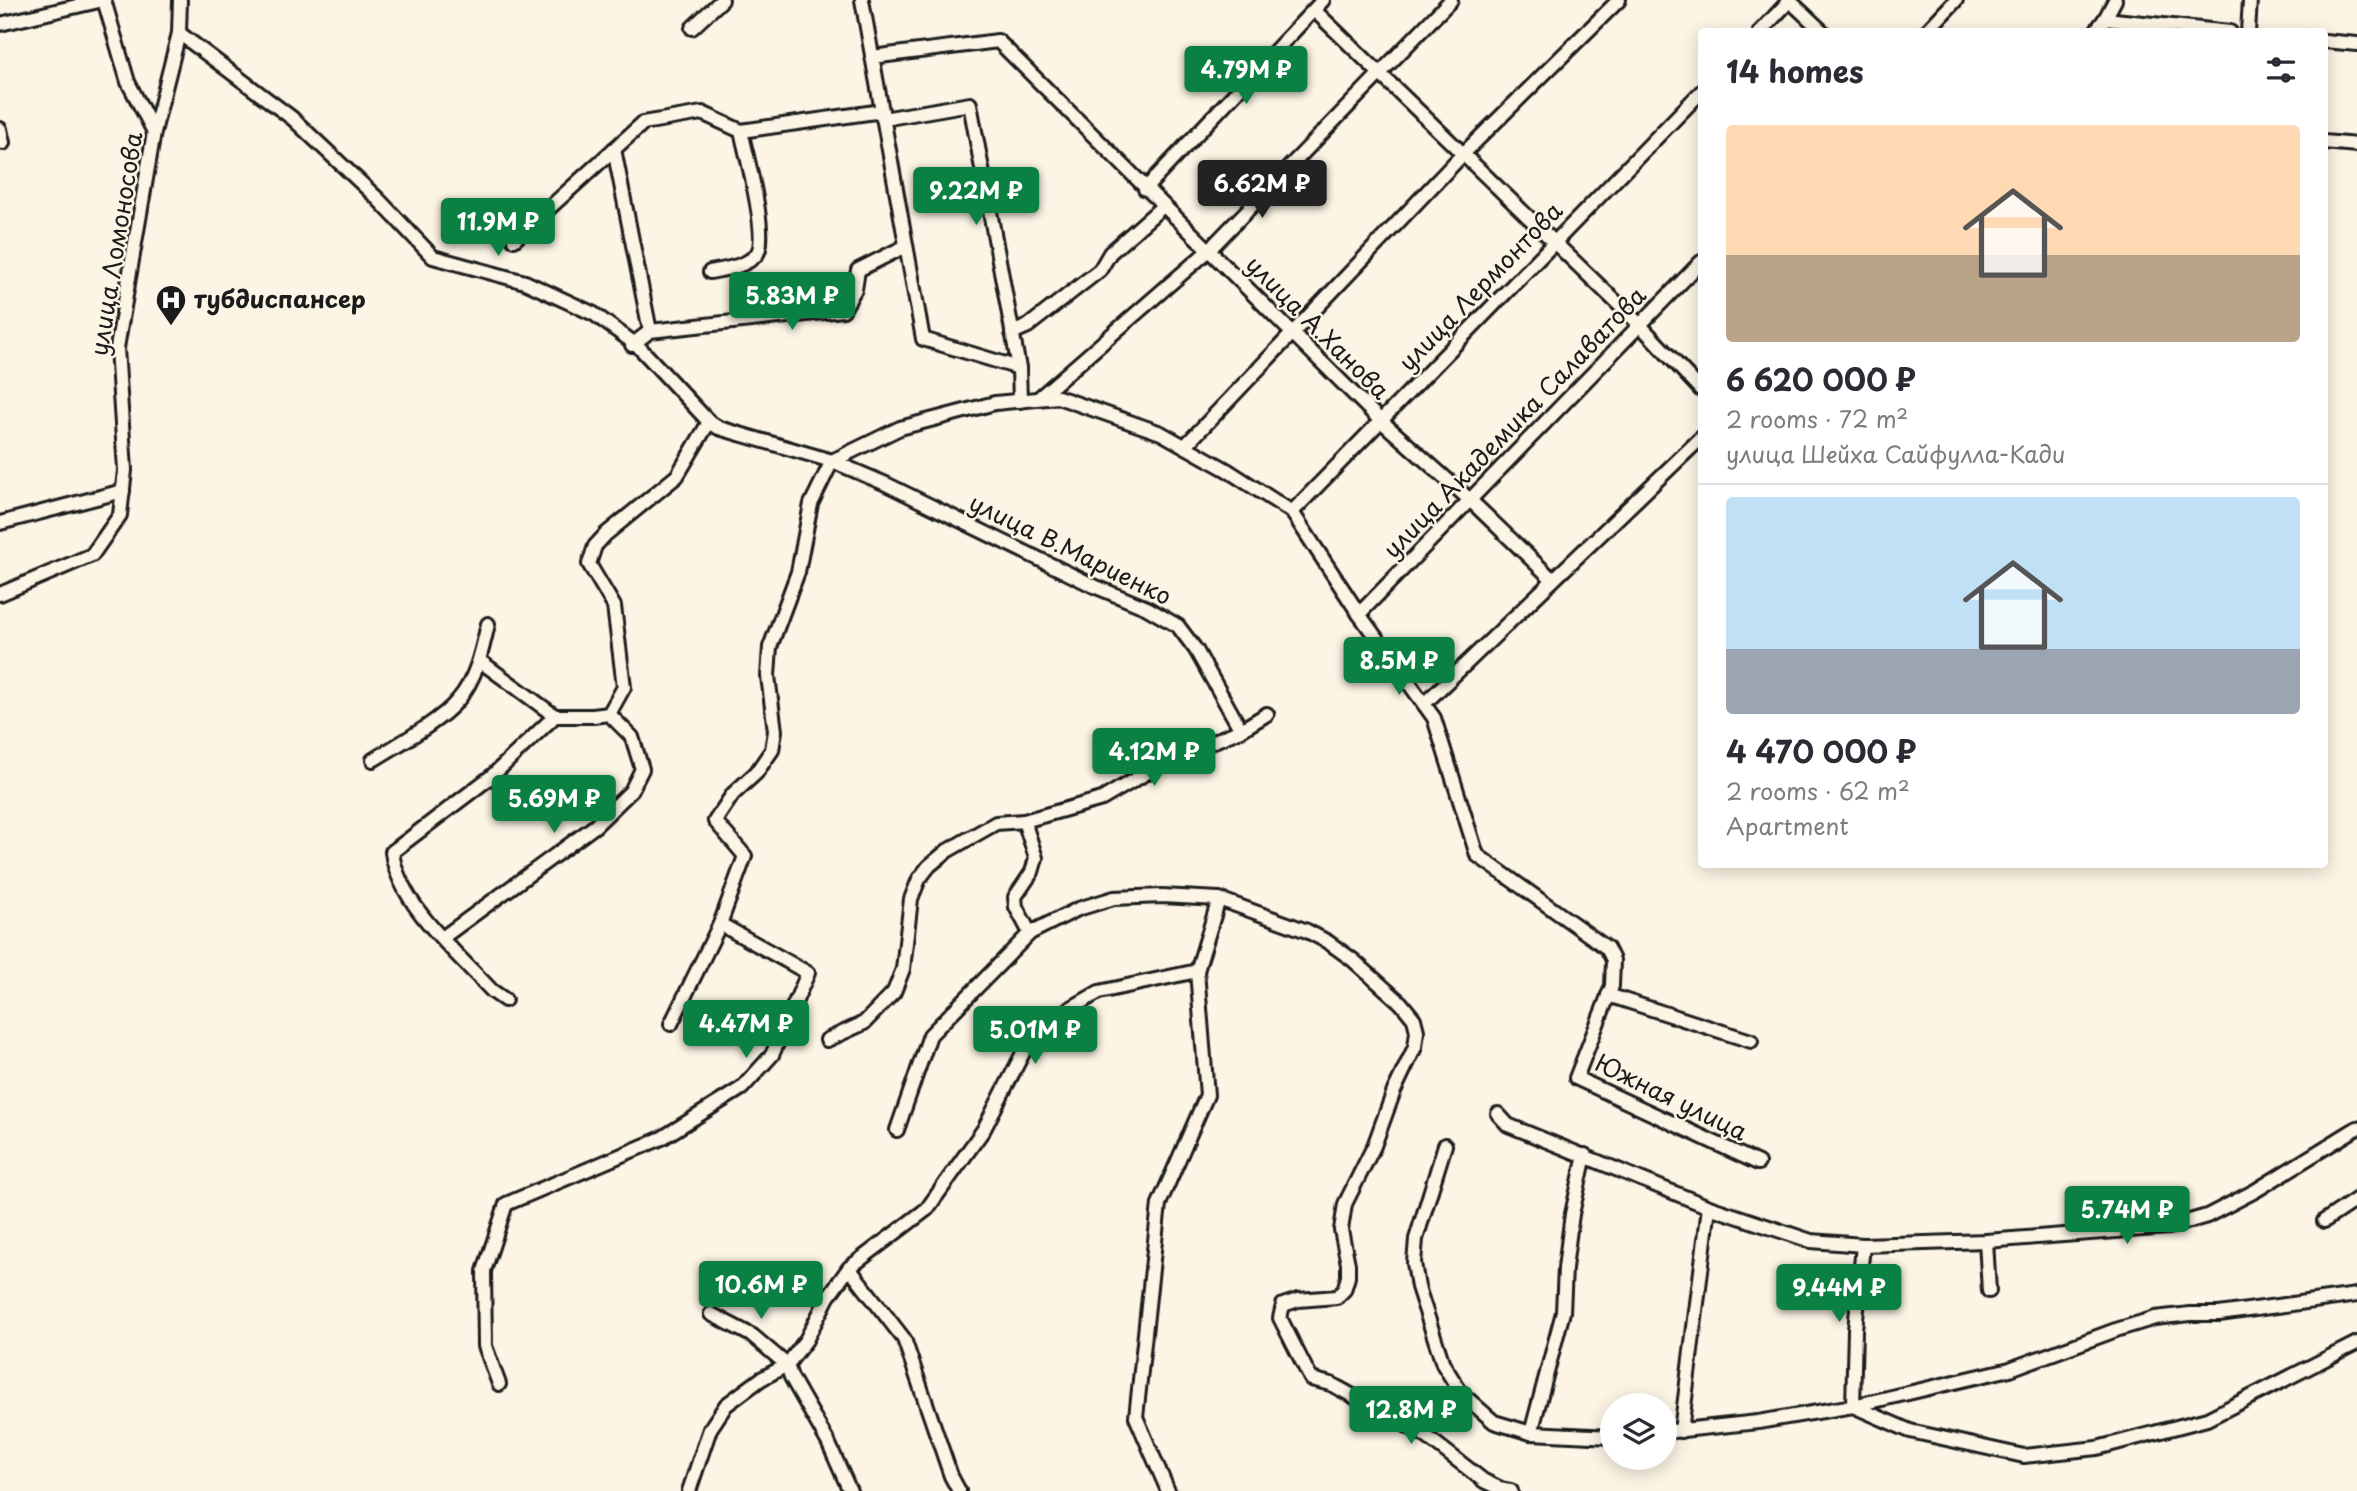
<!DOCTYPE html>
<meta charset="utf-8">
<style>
body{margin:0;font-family:"Playpen Sans",sans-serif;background:#f7f7f7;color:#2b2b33;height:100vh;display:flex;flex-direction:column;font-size:26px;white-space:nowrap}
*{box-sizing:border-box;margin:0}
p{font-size:23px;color:#7c7c81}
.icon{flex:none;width:38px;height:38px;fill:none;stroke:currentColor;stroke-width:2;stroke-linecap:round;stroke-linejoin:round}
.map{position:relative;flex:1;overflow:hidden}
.drawer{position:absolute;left:1698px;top:28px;width:630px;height:840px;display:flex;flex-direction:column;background:#fff;border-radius:7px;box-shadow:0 4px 18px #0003}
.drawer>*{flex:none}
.buttons{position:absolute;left:1600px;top:1393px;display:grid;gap:14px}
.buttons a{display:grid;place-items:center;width:77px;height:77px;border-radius:50%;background:#fff;box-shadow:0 4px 18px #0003;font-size:35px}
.price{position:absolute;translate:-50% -60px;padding:0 16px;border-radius:7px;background:#0b8043;color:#fff;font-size:23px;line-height:46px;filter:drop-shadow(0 2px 4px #0008)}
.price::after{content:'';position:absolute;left:50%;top:42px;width:21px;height:16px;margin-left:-10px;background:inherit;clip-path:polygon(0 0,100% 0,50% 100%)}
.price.on{background:#222;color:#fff}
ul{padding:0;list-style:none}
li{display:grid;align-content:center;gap:14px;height:371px;padding:0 28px}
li+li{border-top:2px solid #e1e1e2}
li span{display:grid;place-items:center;height:217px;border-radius:7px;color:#555}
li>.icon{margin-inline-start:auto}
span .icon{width:126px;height:126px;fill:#fffc;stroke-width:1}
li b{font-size:30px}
h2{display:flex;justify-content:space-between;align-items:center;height:84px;padding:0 28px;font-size:30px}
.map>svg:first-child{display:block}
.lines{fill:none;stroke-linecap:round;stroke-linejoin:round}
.minor-casing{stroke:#1c1c1c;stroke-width:18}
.minor{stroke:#fcf5e5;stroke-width:12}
.labels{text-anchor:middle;stroke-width:5;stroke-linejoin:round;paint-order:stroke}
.street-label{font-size:24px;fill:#1c1c1c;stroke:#fcf5e5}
.poi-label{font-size:24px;font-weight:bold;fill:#1c1c1c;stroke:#fcf5e5;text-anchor:start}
</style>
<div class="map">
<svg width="2357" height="1491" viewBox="0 0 2357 1491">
<rect width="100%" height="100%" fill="#fcf5e5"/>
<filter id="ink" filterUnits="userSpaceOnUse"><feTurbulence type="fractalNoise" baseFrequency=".0143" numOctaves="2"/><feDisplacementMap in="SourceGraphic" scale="14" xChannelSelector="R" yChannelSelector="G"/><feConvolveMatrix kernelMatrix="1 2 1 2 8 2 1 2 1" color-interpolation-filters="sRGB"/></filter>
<g filter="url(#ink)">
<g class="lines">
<g class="minor-casing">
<g id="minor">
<path d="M104 0 128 82 154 132"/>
<path d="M862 0 923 339 1019 368"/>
<path d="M1789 0 1823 32"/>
<path d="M1314 10 1640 325 1701 390"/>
<path d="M2105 19 2230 32"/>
<path d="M0 24 103 0"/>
<path d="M692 28 722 0"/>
<path d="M1760 32 1790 0"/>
<path d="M1926 32 1956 0"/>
<path d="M2095 32 2105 19 2115 0"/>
<path d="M2248 32 2250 0"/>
<path d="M179 33 292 118 377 198 433 257 525 282 594 314 638 346 709 422 719 428 832 461 886 484 1094 586 1147 608 1178 626 1196 650 1241 730"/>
<path d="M2324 41 2357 44"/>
<path d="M872 57 998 41 1380 420 1470 500 1553 580"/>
<path d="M883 119 970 104 1019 368 1020 401"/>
<path d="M0 129 3 143"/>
<path d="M2324 142 2357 145"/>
<path d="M614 149 650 331"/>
<path d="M1145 189 1323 0"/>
<path d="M514 240 643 123 702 113 741 131 882 111"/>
<path d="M710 272C725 269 745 267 756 255 770 241 746 153 741 131"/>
<path d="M1012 333 1028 326 1100 270 1110 253 1163 206"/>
<path d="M632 345 650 331 843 310 855 289 858 270 906 246"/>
<path d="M1040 397 1208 251 1451 0"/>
<path d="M1185 446 1463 154 1619 0"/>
<path d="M832 461 900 428 995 403 1058 397 1161 433 1227 470 1292 512 1359 614 1434 718 1477 855 1607 948 1613 960 1612 986 1576 1078 1758 1163"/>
<path d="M1292 512 1701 92"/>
<path d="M0 523 123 491"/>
<path d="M0 594 92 555 120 515 125 470 117 348 154 132 179 33 180 0"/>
<path d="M1359 614 1701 262"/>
<path d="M480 661 555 716H593L609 714"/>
<path d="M1424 704 1701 438"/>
<path d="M609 714 624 687 614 606 589 564 595 546 606 534 677 476 709 422"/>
<path d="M373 760C397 745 441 721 458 700 476 679 482 651 488 624"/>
<path d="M1024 821 1036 858 1032 872 1015 897 1016 907 1030 933"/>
<path d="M442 938 595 826 631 791 642 769 632 737 609 714"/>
<path d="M1608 995 1751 1041"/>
<path d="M505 1000 492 991C458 954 398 904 392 852L492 776 555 716"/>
<path d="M671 1024 720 924 745 856 715 821 733 794 756 773 772 750 775 731 768 676 770 647 798 572 811 504 832 461"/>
<path d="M827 1040 864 1023 894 992 903 969 911 899 919 879 929 866 947 851 996 823 1024 821 1102 799 1168 760 1241 730 1267 714"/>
<path d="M1498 1114 1508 1125 1709 1207 1811 1241 1863 1245 1986 1241 2169 1227 2207 1216 2255 1191 2357 1128"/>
<path d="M897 1130 930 1035 1030 933 1078 909 1114 898 1162 896 1219 899 1307 931 1328 942 1353 960 1401 1003 1414 1019 1417 1031 1415 1047 1394 1091 1374 1146 1345 1204 1341 1230 1348 1264V1277L1344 1290 1337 1297 1298 1300 1283 1305 1280 1318 1311 1379 1331 1384 1426 1436 1484 1481 1501 1489 1511 1491"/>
<path d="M1445 1145 1416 1239 1414 1263 1418 1287 1443 1364 1461 1393 1494 1422 1531 1433 1612 1437"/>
<path d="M2324 1221 2357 1199"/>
<path d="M1986 1241 1989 1291"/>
<path d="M1863 1245 1855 1330 1853 1406 2010 1369 2116 1330 2155 1318 2190 1314H2219L2357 1295"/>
<path d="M849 1268 904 1339 951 1476 959 1491"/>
<path d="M711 1314 753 1336 787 1365 791 1377 828 1442 850 1491"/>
<path d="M499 1384 485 1346 484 1271 506 1204 662 1138 742 1088 772 1055 808 973 720 924"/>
<path d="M1681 1431 1709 1207"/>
<path d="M1664 1432 1758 1422 1853 1406 1910 1431 2024 1456 2097 1448 2207 1419 2357 1343"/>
<path d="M1531 1433 1563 1312 1565 1268 1572 1214 1585 1155"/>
<path d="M689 1491 710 1429 726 1405 761 1379 787 1365 806 1340 828 1297 849 1268 927 1209 984 1129 1024 1051 1034 1038 1054 1018 1099 992 1197 971 1219 899"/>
<path d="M1168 1491 1136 1417 1159 1204 1207 1095 1197 971"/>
</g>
</g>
<use href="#minor" class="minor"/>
</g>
</g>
<defs>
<g id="hospital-pin" transform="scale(1.575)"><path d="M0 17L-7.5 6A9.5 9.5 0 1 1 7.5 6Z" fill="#1c1c1c" stroke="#fcf5e5"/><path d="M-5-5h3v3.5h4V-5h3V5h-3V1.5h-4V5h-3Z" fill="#fff"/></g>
</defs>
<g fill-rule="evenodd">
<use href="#hospital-pin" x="171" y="300"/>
</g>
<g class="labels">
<g class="street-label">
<text transform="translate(117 244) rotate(-81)" y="8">улица Ломоносова</text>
<text transform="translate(1481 287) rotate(-46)" y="8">улица Лермонтова</text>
<text transform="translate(1317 328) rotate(45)" y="8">улица А.Ханова</text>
<text transform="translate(1515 423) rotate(-46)" y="8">улица Академика Салаватова</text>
<text transform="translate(1070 550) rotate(26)" y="8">улица В.Мариенко</text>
<text transform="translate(1671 1098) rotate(26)" y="8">Южная улица</text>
</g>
<g class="poi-label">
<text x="194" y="308">тубдиспансер</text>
</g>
</g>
</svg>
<div class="buttons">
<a><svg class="icon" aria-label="layers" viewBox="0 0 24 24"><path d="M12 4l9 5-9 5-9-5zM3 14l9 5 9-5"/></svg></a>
</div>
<b class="price" style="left:1246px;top:106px">4.79M ₽</b>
<b class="price on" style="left:1262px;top:220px">6.62M ₽</b>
<b class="price" style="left:976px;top:227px">9.22M ₽</b>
<b class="price" style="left:498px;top:258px">11.9M ₽</b>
<b class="price" style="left:792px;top:332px">5.83M ₽</b>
<b class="price" style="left:1399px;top:697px">8.5M ₽</b>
<b class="price" style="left:1154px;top:788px">4.12M ₽</b>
<b class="price" style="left:554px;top:835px">5.69M ₽</b>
<b class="price" style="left:746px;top:1060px">4.47M ₽</b>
<b class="price" style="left:1035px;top:1066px">5.01M ₽</b>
<b class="price" style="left:2127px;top:1246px">5.74M ₽</b>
<b class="price" style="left:761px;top:1321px">10.6M ₽</b>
<b class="price" style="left:1839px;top:1324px">9.44M ₽</b>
<b class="price" style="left:1411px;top:1446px">12.8M ₽</b>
<section class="drawer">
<h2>14 homes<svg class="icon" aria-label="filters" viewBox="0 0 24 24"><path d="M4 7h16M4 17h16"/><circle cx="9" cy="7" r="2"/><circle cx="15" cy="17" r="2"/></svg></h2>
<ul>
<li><span style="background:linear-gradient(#ffd9b3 60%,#b9a48a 0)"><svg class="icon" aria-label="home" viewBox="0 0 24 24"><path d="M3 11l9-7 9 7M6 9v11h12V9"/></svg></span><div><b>6 620 000 ₽</b><p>2 rooms · 72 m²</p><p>улица Шейха Сайфулла-Кади</p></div></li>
<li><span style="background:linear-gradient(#bfe0f5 70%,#9aa5b1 0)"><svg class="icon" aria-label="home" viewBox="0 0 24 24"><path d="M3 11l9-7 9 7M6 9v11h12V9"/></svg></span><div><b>4 470 000 ₽</b><p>2 rooms · 62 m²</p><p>Apartment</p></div></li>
</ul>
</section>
</div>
